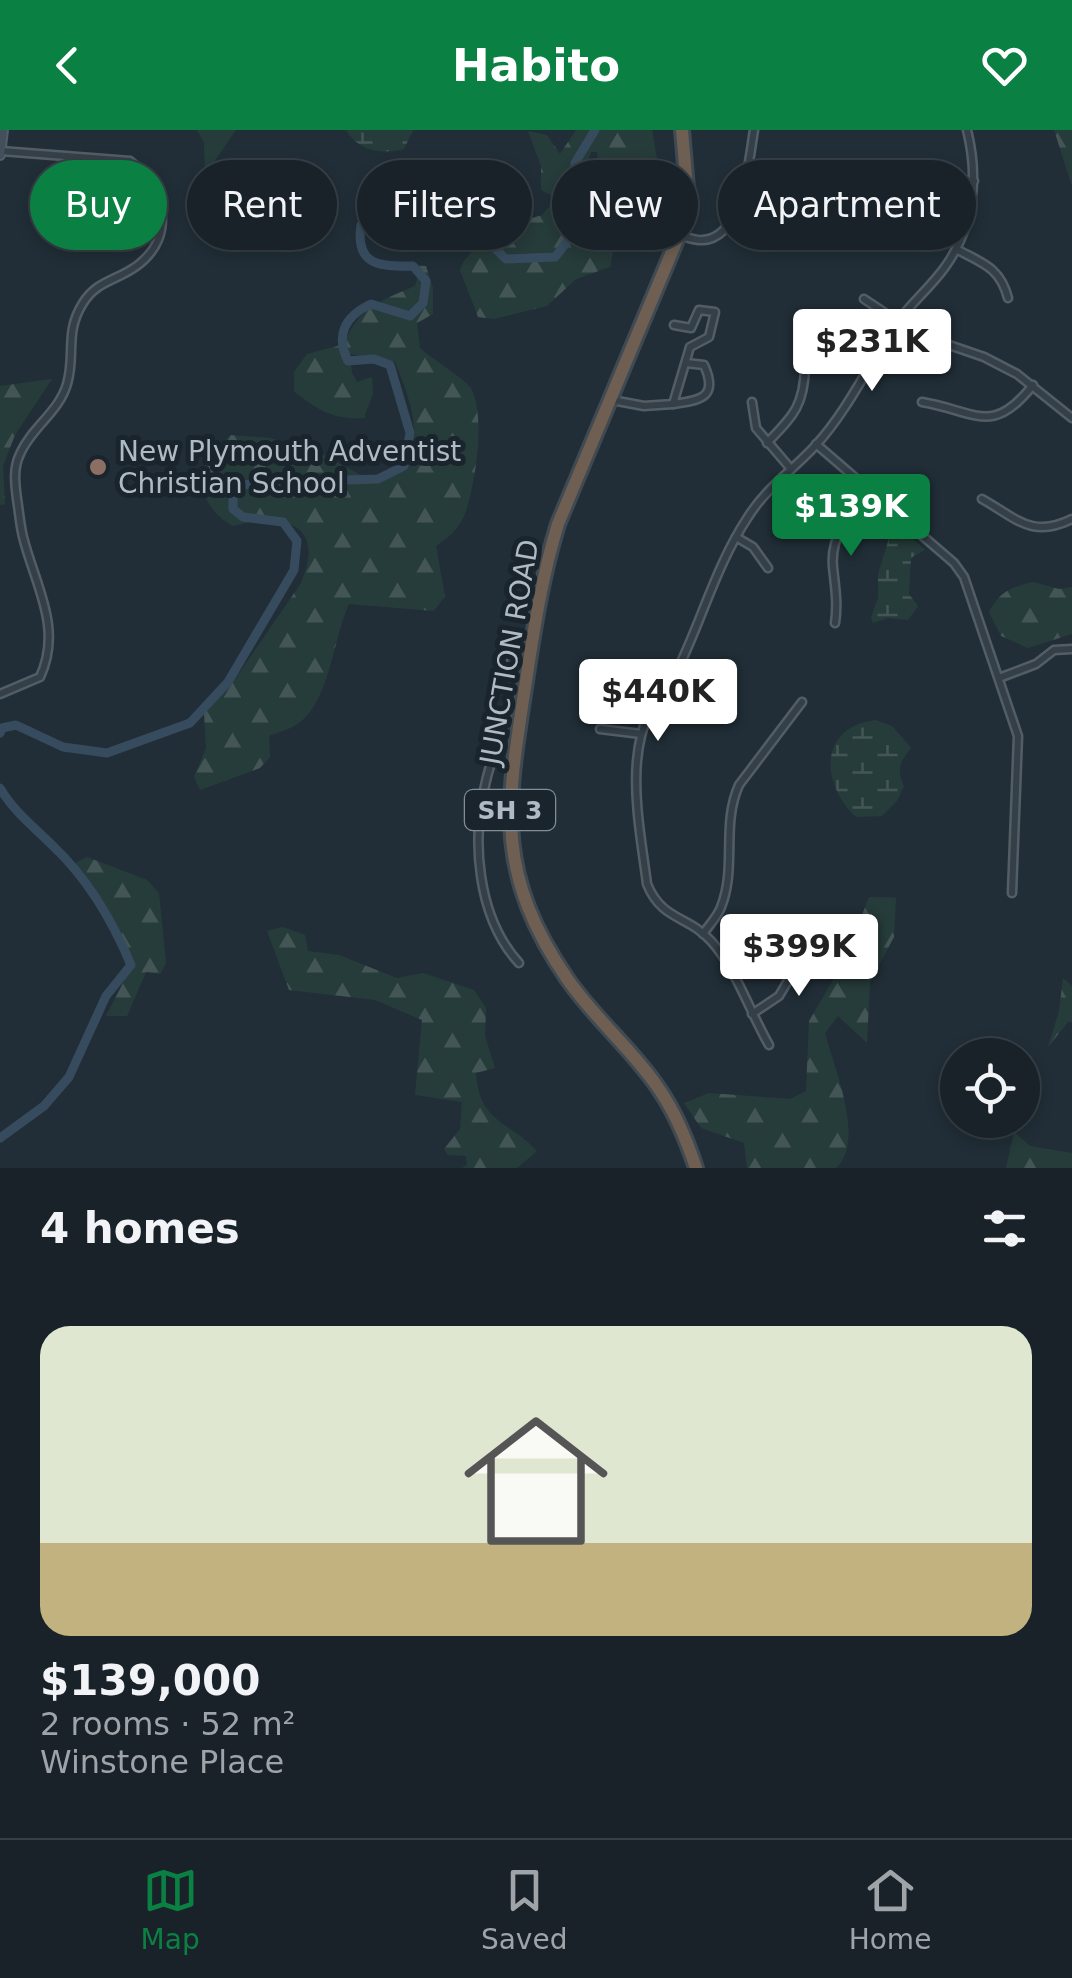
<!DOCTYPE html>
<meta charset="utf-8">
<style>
body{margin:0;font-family:"DejaVu Sans",sans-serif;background:#222a31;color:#f1f3f6;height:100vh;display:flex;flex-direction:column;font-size:38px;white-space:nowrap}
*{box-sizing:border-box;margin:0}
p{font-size:32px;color:#9fa4a8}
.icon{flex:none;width:55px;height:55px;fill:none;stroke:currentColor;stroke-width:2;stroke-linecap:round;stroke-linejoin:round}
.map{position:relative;height:1038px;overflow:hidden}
.details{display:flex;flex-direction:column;background:#192229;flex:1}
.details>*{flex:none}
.hud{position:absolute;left:30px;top:30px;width:1012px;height:90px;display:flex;gap:20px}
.controls{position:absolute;left:940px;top:908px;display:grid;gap:20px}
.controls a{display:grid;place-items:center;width:100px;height:100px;border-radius:50%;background:#192229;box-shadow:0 5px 15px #0003,0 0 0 2px #373f46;font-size:50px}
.price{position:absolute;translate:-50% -85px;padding:0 22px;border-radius:10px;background:#fff;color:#222;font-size:32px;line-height:65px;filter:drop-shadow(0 2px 5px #0008)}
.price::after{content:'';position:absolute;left:50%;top:60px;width:30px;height:22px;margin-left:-15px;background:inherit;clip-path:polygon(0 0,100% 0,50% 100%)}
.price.selected{background:#0b8043;color:#fff}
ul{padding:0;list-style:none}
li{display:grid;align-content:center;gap:20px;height:530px;padding:0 40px}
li+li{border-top:2px solid #373f46}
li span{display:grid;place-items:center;height:310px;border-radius:30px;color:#555}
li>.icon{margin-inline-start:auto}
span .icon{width:180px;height:180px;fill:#fffc;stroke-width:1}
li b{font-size:42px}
h2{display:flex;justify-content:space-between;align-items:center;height:120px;padding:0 40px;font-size:42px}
.pill{padding:0 35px;border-radius:45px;background:#192229;box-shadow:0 5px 15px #0003,0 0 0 2px #373f46;font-size:35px;line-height:90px}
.pill.selected{background:#0b8043;color:#fff}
header{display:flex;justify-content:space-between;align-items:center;height:130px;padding:0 40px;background:#0b8043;color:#fff;font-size:45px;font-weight:700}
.dock{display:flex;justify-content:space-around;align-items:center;height:140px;border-top:2px solid #373f46;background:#192229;font-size:28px;color:#9fa4a8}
.dock a{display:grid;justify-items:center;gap:5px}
.dock .selected{color:#0b8043}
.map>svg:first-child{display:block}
.grass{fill:url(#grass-tufts)}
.forest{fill:url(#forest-firs)}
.wetland{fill:url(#wetland-marsh)}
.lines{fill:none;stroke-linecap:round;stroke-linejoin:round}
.river{stroke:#364c5e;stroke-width:9}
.street-casing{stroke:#525d66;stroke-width:11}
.secondary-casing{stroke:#525d66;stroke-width:12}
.highway-casing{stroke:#3f4a53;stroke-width:18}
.street{stroke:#353f48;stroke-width:6}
.secondary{stroke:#434f5b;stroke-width:8}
.highway{stroke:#6e5f52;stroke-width:12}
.education-dot{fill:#8d6e63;stroke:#1a242c;stroke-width:4}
.labels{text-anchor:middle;stroke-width:10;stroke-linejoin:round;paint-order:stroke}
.shield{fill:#1a242c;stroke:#828d96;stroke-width:2.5}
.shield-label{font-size:25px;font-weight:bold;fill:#afbac4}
.poi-label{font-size:28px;fill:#afbac4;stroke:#1a242c;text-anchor:start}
.street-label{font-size:28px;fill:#afbac4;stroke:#1a242c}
</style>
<header><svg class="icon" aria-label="back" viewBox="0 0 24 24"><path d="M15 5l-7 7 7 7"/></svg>Habito<svg class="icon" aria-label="heart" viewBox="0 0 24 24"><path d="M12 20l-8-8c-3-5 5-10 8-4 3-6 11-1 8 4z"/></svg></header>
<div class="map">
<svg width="1072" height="1038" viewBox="0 0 1072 1038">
<defs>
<pattern id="grass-tufts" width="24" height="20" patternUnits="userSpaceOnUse" patternTransform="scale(2.5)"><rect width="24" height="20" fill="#263c3a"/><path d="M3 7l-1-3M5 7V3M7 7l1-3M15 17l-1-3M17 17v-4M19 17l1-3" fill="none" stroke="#435655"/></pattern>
<pattern id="forest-firs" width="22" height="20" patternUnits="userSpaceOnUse" patternTransform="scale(2.5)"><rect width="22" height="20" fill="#263c3a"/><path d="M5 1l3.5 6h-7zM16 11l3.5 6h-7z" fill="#435655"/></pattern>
<pattern id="wetland-marsh" width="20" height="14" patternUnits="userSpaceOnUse" patternTransform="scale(2.5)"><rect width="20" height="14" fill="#263c3a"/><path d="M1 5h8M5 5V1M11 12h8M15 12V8" fill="none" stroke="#435655"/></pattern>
</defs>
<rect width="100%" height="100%" fill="#212e37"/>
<path class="grass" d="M197 0H236L205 45 204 13Z"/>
<g class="forest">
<path d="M576 0H652L661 52C649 72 644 85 619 83 602 66 599 44 597 22H591L587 34 590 100 612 105 615 113 610 137 576 149 547 176 494 189 478 187 460 140 464 131 490 101 542 85 557 68 541 60V36L528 1 547 5 560 24Z"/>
<path d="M1054 0H1072V56Z"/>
<path d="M408 135 426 136 433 158V184L417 193 420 218C432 229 462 247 470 257 487 281 475 363 463 388 457 401 447 408 436 416L445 466 434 481 349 474C333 508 330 570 299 593 291 599 278 602 269 606L270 627 260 638 200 660 194 647 206 618 204 583 233 552 301 453C327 392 282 383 233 396 212 385 196 362 205 336 210 326 223 314 230 305L270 308 322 324 366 348 389 346 407 340C424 307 409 265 395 232L350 224 352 243 357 252 372 247 373 263 364 288C334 290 317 280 294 261V242L307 224 345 214C355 180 384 169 415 156L418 146Z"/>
<path d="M52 249 15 305 3 336 5 374 0 375V256Z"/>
<path d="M1033 452 1059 459 1072 457V504L1028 518 1001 506 989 482C1000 461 1011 457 1033 452Z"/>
<path d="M87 727 147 750 159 763 166 833 160 844 146 842 127 886H106L125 849V813L73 734Z"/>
<path d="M869 767 896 768 894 807 870 852 867 913 838 886 825 903C834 938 866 1011 836 1038H747L744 1013 701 998 684 973 709 963 790 969 806 961 809 891 843 833Z"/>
<path d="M283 797 305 805 308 821 339 825 397 848 423 843 474 860 486 878 485 906 495 938 476 943C479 993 508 990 537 1021L517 1038H462L467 1035 466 1026 448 1025 444 1019 460 999 462 972 415 965 422 890 375 870 289 860 267 801Z"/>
<path d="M1063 848 1072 856V892H1068L1048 917 1059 881Z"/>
<path d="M1014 1002 1030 1016 1072 1023V1038H1006Z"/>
</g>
<g class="wetland">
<path d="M346 0H413L404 19C382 25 358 21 346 0Z"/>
<path d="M894 392 925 420 911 428 909 464 918 476 908 490 888 488 873 493 871 487 878 468V444Z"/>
<path d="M875 590 892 596 911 618C900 631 896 640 904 656L897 671 882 686 856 687C831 665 816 618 852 597 859 593 867 592 875 590Z"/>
</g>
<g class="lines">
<g class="river">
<path d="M0 603 2 598 16 595 63 617 107 623 190 593 228 552 294 440 297 411 283 392 243 387 233 379V358L253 353 378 349 404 336 410 303 390 235 374 229 348 231C335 205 345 186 371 174L410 186 423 173 426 151 413 136C379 137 355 135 361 95 434 41 452 78 506 129L555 127 571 107 575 33 595 0"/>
<path d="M0 658C14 682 34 697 53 716 87 748 113 792 131 835L106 866 69 947 44 976 0 1008"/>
</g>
<g class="street-casing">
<g id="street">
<path d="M733 87 796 89 835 57 857 46 974 51"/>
<path d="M679 105C686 107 696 111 703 110 743 108 749 29 754 0"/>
<path d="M956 119C982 133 1000 137 1008 168"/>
<path d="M864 169 917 204 984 227 1017 244 1072 288"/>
<path d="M612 270 644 276 673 274 690 217 709 207 715 182 699 180 691 198 674 195"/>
<path d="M752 272 756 298 791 339"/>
<path d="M922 272C976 281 992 307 1033 255"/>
<path d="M673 274C700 270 719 268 704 235L686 233"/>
<path d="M767 313C793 286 804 276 805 237"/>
<path d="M816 314 954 433 964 447 1018 606 1012 763"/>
<path d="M982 369C1016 388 1032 409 1072 389"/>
<path d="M736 407 753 417 768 438"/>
<path d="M835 493C838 473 835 457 833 437 830 405 850 383 869 360"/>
<path d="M999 548 1036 534 1054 520 1072 519"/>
<path d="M0 564 40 547C63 498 35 455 23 407 20 395 19 381 17 369 15 354 13 338 20 324 31 298 59 282 67 254 76 224 64 203 83 173 97 150 119 150 138 135 177 105 164 58 130 31L1 21"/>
<path d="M600 599 641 604"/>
<path d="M703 804C709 795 718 786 721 777 737 737 721 695 739 655L802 572"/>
<path d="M519 833C477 787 471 710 486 651 491 628 502 607 507 585 509 575 512 564 513 554 514 539 508 524 513 509L532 507"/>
<path d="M752 884 779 866 809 815"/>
<path d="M769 915C751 884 735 837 711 811 688 785 662 791 647 754 638 683 618 601 675 545 701 493 716 435 748 387 766 358 793 340 816 315 848 280 869 234 895 195 910 174 930 158 945 137 974 97 979 48 967 0"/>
</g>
</g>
<g class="secondary-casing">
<path id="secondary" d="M0 25 3 0"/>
</g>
<g class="highway-casing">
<path id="highway" d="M682 0 687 58 679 105 558 394C542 446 534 498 526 551 507 674 493 741 568 850 596 890 635 922 661 962 677 986 687 1011 696 1038"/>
</g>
<use href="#street" class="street"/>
<use href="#secondary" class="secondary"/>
<use href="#highway" class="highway"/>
</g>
<circle class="education-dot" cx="98" cy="337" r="10"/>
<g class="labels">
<rect class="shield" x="465" y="660" width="90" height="40" rx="8"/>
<g class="shield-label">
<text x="510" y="689">SH 3</text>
</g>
<g class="poi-label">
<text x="118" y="331">New Plymouth Adventist<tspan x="118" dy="32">Christian School</tspan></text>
</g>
<g class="street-label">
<text transform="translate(509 522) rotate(-80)" y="10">JUNCTION ROAD</text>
</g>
</g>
</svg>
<div class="controls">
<a><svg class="icon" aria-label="locate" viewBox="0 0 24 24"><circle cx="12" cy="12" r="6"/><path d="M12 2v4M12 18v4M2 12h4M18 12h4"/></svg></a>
</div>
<b class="price" style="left:872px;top:264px">$231K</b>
<b class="price selected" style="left:851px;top:429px">$139K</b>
<b class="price" style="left:658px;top:614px">$440K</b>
<b class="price" style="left:799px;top:869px">$399K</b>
<div class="hud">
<a class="pill selected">Buy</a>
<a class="pill">Rent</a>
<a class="pill">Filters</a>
<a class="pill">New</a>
<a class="pill">Apartment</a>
</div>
</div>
<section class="details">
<h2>4 homes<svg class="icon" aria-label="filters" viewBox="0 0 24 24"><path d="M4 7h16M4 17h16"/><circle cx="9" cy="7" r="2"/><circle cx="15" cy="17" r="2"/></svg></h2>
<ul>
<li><span style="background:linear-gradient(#dfe7d0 70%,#c2b280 0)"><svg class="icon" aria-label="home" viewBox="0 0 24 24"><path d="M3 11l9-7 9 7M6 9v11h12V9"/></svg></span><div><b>$139,000</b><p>2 rooms · 52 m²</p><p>Winstone Place</p></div></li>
</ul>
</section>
<nav class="dock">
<a class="selected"><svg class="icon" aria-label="map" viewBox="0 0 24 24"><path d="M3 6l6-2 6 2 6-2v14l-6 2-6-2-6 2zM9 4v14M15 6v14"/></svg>Map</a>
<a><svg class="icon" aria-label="saved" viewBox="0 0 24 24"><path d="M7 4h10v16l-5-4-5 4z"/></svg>Saved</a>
<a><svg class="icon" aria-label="home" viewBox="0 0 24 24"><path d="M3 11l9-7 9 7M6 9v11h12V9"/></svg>Home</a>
</nav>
